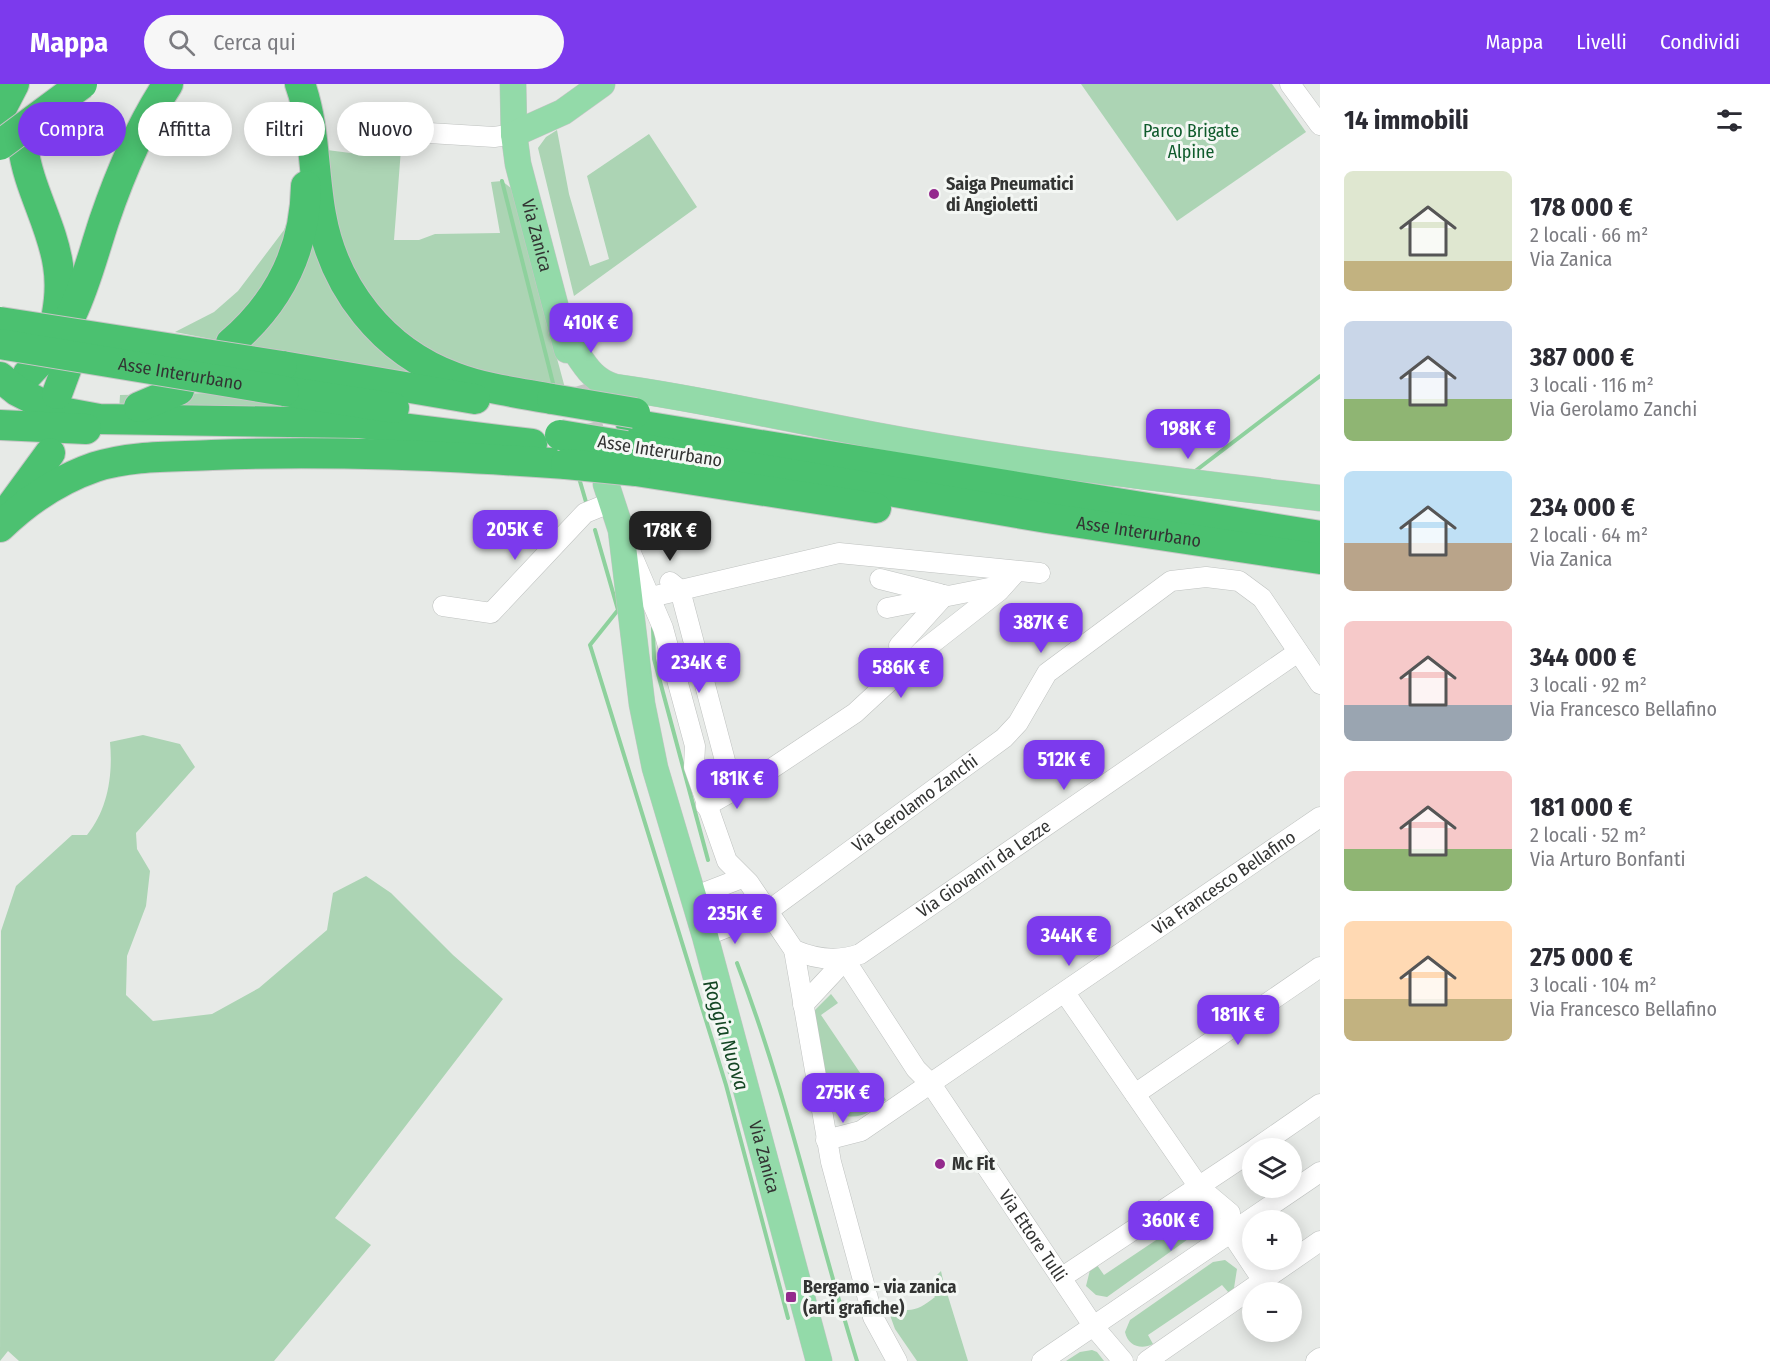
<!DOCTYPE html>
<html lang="it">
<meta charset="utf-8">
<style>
body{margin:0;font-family:"Fira Sans Condensed",sans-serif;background:#f7f7f7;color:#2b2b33;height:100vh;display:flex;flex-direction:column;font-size:22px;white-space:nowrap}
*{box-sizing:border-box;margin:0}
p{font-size:20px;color:#7c7c81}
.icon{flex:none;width:33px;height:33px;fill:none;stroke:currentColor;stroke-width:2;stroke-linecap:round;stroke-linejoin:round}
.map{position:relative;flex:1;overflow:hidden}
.panel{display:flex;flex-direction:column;background:#fff;width:450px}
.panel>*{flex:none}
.guide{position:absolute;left:18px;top:18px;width:570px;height:54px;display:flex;gap:12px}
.fabs{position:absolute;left:1242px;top:1054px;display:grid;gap:12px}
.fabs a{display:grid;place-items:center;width:60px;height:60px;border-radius:50%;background:#fff;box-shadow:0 3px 15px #0003;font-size:30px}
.price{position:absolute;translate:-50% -51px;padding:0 14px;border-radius:12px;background:#7c3aed;color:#fff;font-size:20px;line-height:39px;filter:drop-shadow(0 2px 3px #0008)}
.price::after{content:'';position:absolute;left:50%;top:36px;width:18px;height:14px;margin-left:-9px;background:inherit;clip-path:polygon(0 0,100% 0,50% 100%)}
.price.active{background:#222;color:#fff}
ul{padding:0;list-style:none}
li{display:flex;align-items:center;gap:18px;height:150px;padding:0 24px}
li span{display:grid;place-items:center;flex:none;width:168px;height:120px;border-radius:9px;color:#555}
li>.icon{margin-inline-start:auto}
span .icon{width:72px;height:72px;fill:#fffc;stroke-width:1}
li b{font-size:26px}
h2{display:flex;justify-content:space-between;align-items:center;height:72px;padding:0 24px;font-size:26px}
.tag{padding:0 21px;border-radius:27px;background:#fff;box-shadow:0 3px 15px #0003;font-size:21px;line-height:54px}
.tag.active{background:#7c3aed;color:#fff}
header{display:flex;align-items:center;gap:36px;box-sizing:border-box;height:84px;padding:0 30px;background:#7c3aed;color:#fff}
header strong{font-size:28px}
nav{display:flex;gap:33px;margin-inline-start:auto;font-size:21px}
.search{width:420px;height:54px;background:#f7f7f7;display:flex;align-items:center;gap:15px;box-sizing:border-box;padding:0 21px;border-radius:33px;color:#7c7c81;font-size:22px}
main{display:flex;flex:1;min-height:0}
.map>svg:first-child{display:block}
.green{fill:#acd4b4}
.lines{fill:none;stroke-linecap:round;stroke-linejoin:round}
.stream{stroke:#8ed19d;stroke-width:4}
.major-tunnel{stroke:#c3c6c3;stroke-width:26;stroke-dasharray:26 13;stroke-linecap:butt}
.minor-casing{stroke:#bfc2c0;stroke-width:21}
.major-casing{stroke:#c6c6c6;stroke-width:27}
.highway-casing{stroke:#c6c6c6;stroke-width:32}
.minor{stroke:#fff;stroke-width:20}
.major{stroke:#93daa9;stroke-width:26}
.highway{stroke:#4bc170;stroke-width:30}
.highway-bridge-casing{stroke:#c6c6c6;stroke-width:32;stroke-linecap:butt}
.highway-bridge{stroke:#4bc170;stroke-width:30}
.poi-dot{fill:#942a8d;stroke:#f4f7f4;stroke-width:2}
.labels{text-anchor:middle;stroke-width:6;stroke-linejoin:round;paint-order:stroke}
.park-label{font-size:18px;fill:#0f5b2c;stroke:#f4f7f4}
.poi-label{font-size:18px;font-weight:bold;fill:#333433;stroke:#f4f7f4;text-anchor:start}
.street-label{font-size:18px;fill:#333433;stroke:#f4f7f4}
.water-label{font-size:20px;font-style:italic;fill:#144624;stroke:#f4f7f4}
</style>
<header>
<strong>Mappa</strong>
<div class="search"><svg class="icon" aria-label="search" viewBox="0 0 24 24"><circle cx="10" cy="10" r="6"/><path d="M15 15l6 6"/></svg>Cerca qui</div>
<nav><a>Mappa</a><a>Livelli</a><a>Condividi</a></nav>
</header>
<main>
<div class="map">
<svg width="1320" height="1277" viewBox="0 0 1320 1277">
<rect width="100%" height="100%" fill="#e7eae7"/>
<g class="green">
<path d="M1081 0H1272L1306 48 1177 137Z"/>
<path d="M557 46 569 110 590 182 609 175 587 92 649 50 697 123 574 212 538 64 546 53Z"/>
<path d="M373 59 401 65 394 156H419L435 150 500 149 491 98 502 97 511 104 565 304 463 289 389 245 337 166 327 66 366 71Z"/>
<path d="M304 94 323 164 448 301 175 248 214 228 238 207 284 146Z"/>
<path d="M212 309 328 325 119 327 120 311Z"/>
<path d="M143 651 180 660 195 683 136 749 137 765 150 787 146 822 127 872 126 911 153 937 212 930 259 904 327 846 333 809 366 792 391 809 453 871 503 915 335 1134 371 1161 274 1277H19L8 1267 0 1277 1 847 16 802 72 751H87C108 725 113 691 110 658Z"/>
<path d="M831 910 838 919 821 931 869 1002 875 999 886 1016C867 1029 861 1037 837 1030L830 1018 812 929Z"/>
<path d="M1186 1122 1198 1132 1199 1142 1191 1153 1107 1213 1096 1211 1086 1202 1090 1186 1097 1181 1104 1191 1180 1140 1172 1126Z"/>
<path d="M1225 1176 1237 1185 1234 1204 1229 1209 1222 1201 1148 1251 1153 1260C1141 1266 1128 1262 1125 1248L1130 1236 1213 1178Z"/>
<path d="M941 1187 943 1196 968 1277H917L895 1245 887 1223 891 1221C909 1231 920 1225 935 1213L928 1204 935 1199 933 1195Z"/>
<path d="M1092 1266 1097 1268 1104 1277H1066L1080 1268Z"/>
</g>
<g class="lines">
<g class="stream">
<path d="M502 97 554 303"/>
<path d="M1194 388 1320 292"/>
<path d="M579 394 586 418"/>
<path d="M595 446 618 526 590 561 726 1001 788 1234"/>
<path d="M653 544 654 575 708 776"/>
<path d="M719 815 723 825"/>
<path d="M737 879C787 1009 816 1145 857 1277"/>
</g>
<path class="major-tunnel" d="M578 302 599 374"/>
<g class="minor-casing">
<g id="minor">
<path d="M1290 0 1320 41"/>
<path d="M380 46 494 53 514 50"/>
<path d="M628 462 663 544 695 662 694 683 727 777 749 799 794 866 831 1078 873 1233 897 1277"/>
<path d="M880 495 940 510"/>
<path d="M670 498 680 506 733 707"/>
<path d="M651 513 839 469 1040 489"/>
<path d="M443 522 491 529 585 429 612 418"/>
<path d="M887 524 1004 501"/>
<path d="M899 562 945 511"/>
<path d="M706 722 771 685 855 629 921 568 999 507 1017 487"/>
<path d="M693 813 742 794"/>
<path id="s1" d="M705 852 768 827 1004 654 1018 639 1047 589 1171 497 1206 493 1239 497 1262 514 1320 600"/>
<path id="s2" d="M794 866C815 875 838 878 860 870L1298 568"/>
<path id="s3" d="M845 876 916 985 931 1000 1094 1243 1123 1277"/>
<path d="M1065 909 1199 1103 1230 1129 1231 1149 1263 1197"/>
<path d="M803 921 845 876"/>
<path d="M1135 1010 1320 883"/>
<path id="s4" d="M826 1056 861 1047 1320 733"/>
<path d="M1255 1065 1320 1020"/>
<path d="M1199 1103 1215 1148 1231 1149"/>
<path d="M1061 1194 1252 1067"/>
<path d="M1042 1277 1320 1088"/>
<path d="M1147 1277 1320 1157"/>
<path d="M1316 1277 1320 1274"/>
</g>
</g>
<g class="major-casing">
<g id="major">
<path id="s5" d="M513 0 514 50 518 80 567 266"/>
<path d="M514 50 563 28 602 0"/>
<path d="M562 249C581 270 586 295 615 303 702 315 787 335 874 351 1022 379 1171 396 1320 414"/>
<path id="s6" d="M606 400 621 446 642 620 655 684 705 852 819 1277"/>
</g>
</g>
<g class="highway-casing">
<g id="highway">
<path d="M300 0C315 42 313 87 321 131 334 204 383 267 454 293 485 305 520 309 552 315"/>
<path d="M0 27 14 0"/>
<path d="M23 62C28 104 52 140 58 181 62 205 58 227 53 250"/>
<path d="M231 259C279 218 305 166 306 102"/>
<path d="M282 282 475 315"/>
<path d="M28 290C77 242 84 198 104 137 120 90 140 42 168 0"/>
<path d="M0 293 17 307 56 327 99 335 360 339 532 360"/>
<path d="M284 307 394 324"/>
<path d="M57 310 67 283"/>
<path d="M139 323 179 306"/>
<path d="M631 340 1320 452"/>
<path d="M0 341 86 345"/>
<path id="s7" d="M626 362 1047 434 1320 475"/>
<path d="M636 387 876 424"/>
<path d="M12 421 50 369"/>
<path d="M0 443C27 417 60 395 95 383 132 371 174 373 212 371 330 366 448 372 566 380"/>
</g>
</g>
<use href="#minor" class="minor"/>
<use href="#major" class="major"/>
<use href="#highway" class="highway"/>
<g class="highway-bridge-casing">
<g id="highway-bridge">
<path d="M0 61 82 0"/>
<path d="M0 238 282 282"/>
<path id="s8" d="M0 260 284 307"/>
<path d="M552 315 635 329"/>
<path d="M560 351 626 362"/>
<path d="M566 380 636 387"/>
</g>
</g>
<use href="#highway-bridge" class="highway-bridge"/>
</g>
<g class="poi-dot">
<circle cx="934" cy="110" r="6"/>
<circle cx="940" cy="1080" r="6"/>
<rect x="785" y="1207" width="12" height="12" rx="3"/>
</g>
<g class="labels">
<g class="park-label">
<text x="1191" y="53">Parco Brigate<tspan x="1191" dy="21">Alpine</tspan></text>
</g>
<g class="poi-label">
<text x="946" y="106">Saiga Pneumatici<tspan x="946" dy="21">di Angioletti</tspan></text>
<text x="952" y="1086">Mc Fit</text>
<text x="803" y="1209">Bergamo - via zanica<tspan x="803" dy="21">(arti grafiche)</tspan></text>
</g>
<g class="street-label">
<text dy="6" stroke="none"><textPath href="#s5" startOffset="154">Via Zanica</textPath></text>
<text dy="6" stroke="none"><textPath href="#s8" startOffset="183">Asse Interurbano</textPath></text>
<text transform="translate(660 367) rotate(9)" y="6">Asse Interurbano</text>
<text dy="6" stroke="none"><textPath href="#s7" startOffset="520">Asse Interurbano</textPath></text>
<text dy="6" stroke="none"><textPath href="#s1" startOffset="250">Via Gerolamo Zanchi</textPath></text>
<text dy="6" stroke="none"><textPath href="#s2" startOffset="218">Via Giovanni da Lezze</textPath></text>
<text dy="6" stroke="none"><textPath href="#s4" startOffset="476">Via Francesco Bellafino</textPath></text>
<text dy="6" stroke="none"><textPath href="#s6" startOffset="693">Via Zanica</textPath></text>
<text dy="6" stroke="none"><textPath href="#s3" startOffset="334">Via Ettore Tulli</textPath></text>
</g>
<g class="water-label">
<text transform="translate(726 951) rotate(73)" y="7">Roggia Nuova</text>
</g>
</g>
</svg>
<div class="fabs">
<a><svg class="icon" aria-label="layers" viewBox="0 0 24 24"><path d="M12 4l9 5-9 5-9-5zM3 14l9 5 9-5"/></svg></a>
<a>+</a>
<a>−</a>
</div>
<b class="price" style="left:591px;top:270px">410K €</b>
<b class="price" style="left:1188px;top:376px">198K €</b>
<b class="price" style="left:515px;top:477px">205K €</b>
<b class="price active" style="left:670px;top:478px">178K €</b>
<b class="price" style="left:1041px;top:570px">387K €</b>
<b class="price" style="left:699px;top:610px">234K €</b>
<b class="price" style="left:901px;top:615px">586K €</b>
<b class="price" style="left:1064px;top:707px">512K €</b>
<b class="price" style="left:737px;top:726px">181K €</b>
<b class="price" style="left:735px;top:861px">235K €</b>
<b class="price" style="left:1069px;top:883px">344K €</b>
<b class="price" style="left:1238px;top:962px">181K €</b>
<b class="price" style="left:843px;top:1040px">275K €</b>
<b class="price" style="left:1171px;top:1168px">360K €</b>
<div class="guide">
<a class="tag active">Compra</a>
<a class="tag">Affitta</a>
<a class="tag">Filtri</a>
<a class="tag">Nuovo</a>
</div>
</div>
<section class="panel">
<h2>14 immobili<svg class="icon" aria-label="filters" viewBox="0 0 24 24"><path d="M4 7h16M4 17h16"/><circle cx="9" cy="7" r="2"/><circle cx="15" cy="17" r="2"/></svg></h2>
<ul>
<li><span style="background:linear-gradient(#dfe7d0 75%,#c2b280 0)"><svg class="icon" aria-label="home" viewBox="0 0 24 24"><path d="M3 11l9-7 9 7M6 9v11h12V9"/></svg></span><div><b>178 000 €</b><p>2 locali · 66 m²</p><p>Via Zanica</p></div></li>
<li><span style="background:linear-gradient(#c9d6e8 65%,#8fb573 0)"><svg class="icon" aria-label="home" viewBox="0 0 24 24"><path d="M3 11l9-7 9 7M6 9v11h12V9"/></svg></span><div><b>387 000 €</b><p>3 locali · 116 m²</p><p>Via Gerolamo Zanchi</p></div></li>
<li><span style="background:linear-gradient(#bfe0f5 60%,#b9a48a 0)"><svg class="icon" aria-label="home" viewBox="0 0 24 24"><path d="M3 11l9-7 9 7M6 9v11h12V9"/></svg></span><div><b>234 000 €</b><p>2 locali · 64 m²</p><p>Via Zanica</p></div></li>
<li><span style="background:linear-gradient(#f6c9c9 70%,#9aa5b1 0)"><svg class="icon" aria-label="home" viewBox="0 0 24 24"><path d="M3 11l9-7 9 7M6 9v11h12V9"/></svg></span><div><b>344 000 €</b><p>3 locali · 92 m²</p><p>Via Francesco Bellafino</p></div></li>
<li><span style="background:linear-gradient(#f6c9c9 65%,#8fb573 0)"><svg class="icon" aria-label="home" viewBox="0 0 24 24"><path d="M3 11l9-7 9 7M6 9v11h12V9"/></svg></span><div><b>181 000 €</b><p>2 locali · 52 m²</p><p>Via Arturo Bonfanti</p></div></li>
<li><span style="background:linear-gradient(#ffd9b3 65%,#c2b280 0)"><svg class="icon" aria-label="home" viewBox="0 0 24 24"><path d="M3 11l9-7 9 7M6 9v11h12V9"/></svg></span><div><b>275 000 €</b><p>3 locali · 104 m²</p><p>Via Francesco Bellafino</p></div></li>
</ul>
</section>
</main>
